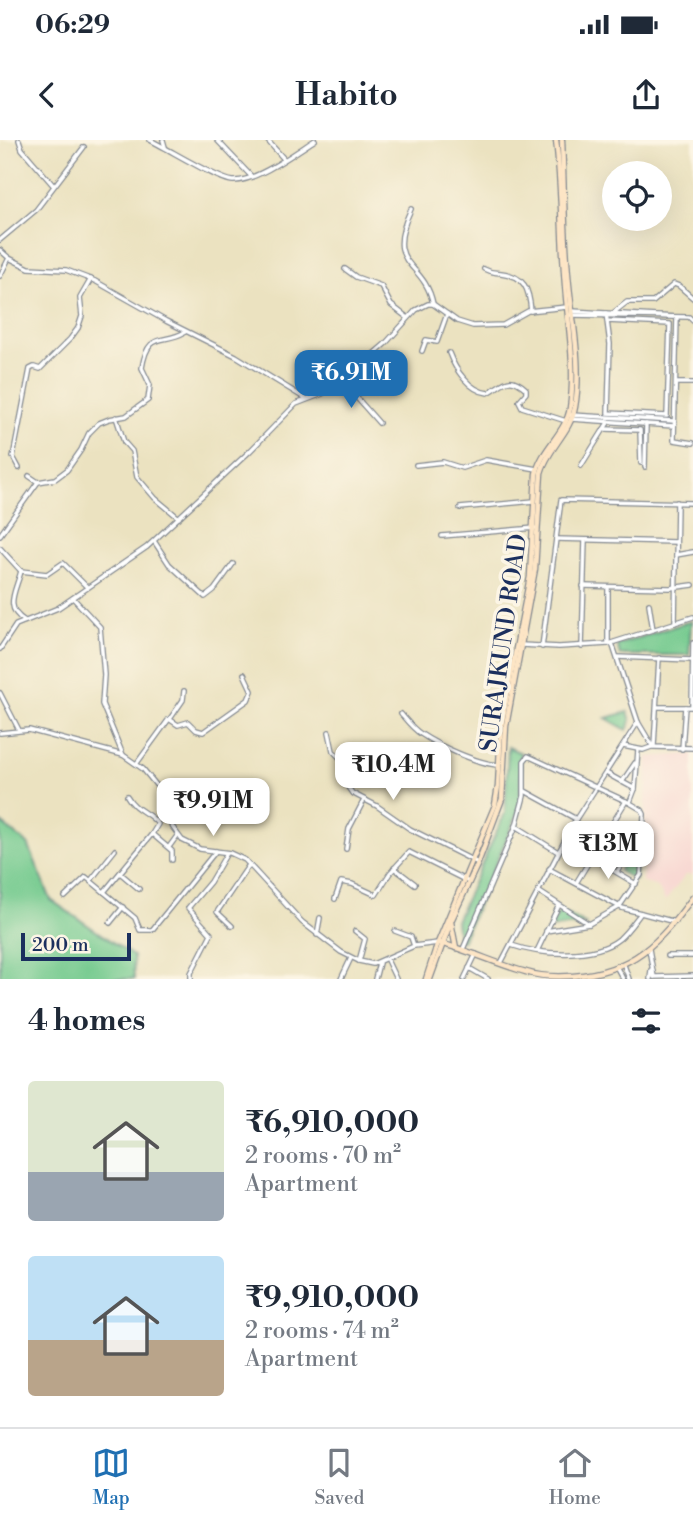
<!DOCTYPE html>
<meta charset="utf-8">
<style>
body{margin:0;font-family:"Libre Bodoni",serif;background:#f2f2f3;color:#1f2937;height:100vh;display:flex;flex-direction:column;font-size:26px;white-space:nowrap}
*{box-sizing:border-box;margin:0}
p{font-size:23px;color:#747a83}
.icon{flex:none;width:38px;height:38px;fill:none;stroke:currentColor;stroke-width:2;stroke-linecap:round;stroke-linejoin:round}
.map{position:relative;height:839px;overflow:hidden}
.details{display:flex;flex-direction:column;background:#fff;flex:1}
.details>*{flex:none}
.buttons{position:absolute;left:602px;top:21px;display:grid;gap:14px}
.buttons a{display:grid;place-items:center;width:70px;height:70px;border-radius:50%;background:#fff;box-shadow:0 7px 28px #0002;font-size:35px}
.scale{position:absolute;left:21px;bottom:18px;width:110px;box-sizing:border-box;padding-left:7px;border:4px solid #1b2f5e;border-top:0;font-size:19px;line-height:24px;white-space:nowrap;color:#1b2f5e;-webkit-text-stroke:5px #fcf5e5;paint-order:stroke}
.price{position:absolute;translate:-50% -60px;padding:0 16px;border-radius:14px;background:#fff;color:#222;font-size:23px;line-height:46px;filter:drop-shadow(0 2px 4px #0008)}
.price::after{content:'';position:absolute;left:50%;top:42px;width:21px;height:16px;margin-left:-10px;background:inherit;clip-path:polygon(0 0,100% 0,50% 100%)}
.price.on{background:#1f6fb2;color:#fff}
ul{padding:0;list-style:none}
li{display:flex;align-items:center;gap:21px;height:175px;padding:0 28px}
li span{display:grid;place-items:center;flex:none;width:196px;height:140px;border-radius:7px;color:#555}
li>.icon{margin-inline-start:auto}
span .icon{width:84px;height:84px;fill:#fffc;stroke-width:1}
li b{font-size:30px}
h2{display:flex;justify-content:space-between;align-items:center;height:84px;padding:0 28px;font-size:30px}
.status{display:flex;justify-content:space-between;align-items:center;height:49px;padding:0 35px;background:#fff;direction:ltr}
.status svg{height:19px;fill:currentColor}
header{display:flex;justify-content:space-between;align-items:center;height:91px;padding:0 28px;background:#fff;font-size:32px;font-weight:600}
.dock{display:flex;justify-content:space-around;align-items:center;height:98px;border-top:2px solid #e0e1e3;background:#fff;font-size:19px;color:#747a83}
.dock a{display:grid;justify-items:center;gap:4px}
.dock .on{color:#1f6fb2}
.map>svg:first-child{display:block}
.built{fill:#f7d0cd}
.green{fill:#74ca8f;stroke:#487c76;stroke-width:2}
.lines{fill:none;stroke-linecap:round;stroke-linejoin:round}
.street-casing{stroke:#83888f;stroke-width:6}
.secondary-casing{stroke:#83888f;stroke-width:7}
.street{stroke:#fff;stroke-width:3.5}
.secondary{stroke:#fde5c5;stroke-width:4.5}
.labels{text-anchor:middle;stroke-width:7;stroke-linejoin:round;paint-order:stroke}
.street-label{font-size:24px;fill:#1b2f5e;stroke:#fcf5e5}
</style>
<div class="status"><b>06:29</b><svg viewBox="0 0 49 12"><path d="M0 12V9h3v3zM5 12V6h3v6zM10 12V3h3v9zM15 12V0h3v12zM26 1h20v11H26zM47 4h2v5h-2z"/></svg></div>
<header><svg class="icon" aria-label="back" viewBox="0 0 24 24"><path d="M15 5l-7 7 7 7"/></svg>Habito<svg class="icon" aria-label="share" viewBox="0 0 24 24"><path d="M12 15V3M7 8l5-5 5 5M5 13v7h14v-7"/></svg></header>
<div class="map">
<svg width="693" height="839" viewBox="0 0 693 839">
<rect width="100%" height="100%" fill="#fcf5e5"/>
<filter id="ink" filterUnits="userSpaceOnUse"><feTurbulence type="fractalNoise" baseFrequency=".0143" numOctaves="2"/><feDisplacementMap in="SourceGraphic" scale="14" xChannelSelector="R" yChannelSelector="G"/><feConvolveMatrix kernelMatrix="1 2 1 2 8 2 1 2 1" color-interpolation-filters="sRGB"/></filter>
<filter id="wash" filterUnits="userSpaceOnUse"><feTurbulence type="fractalNoise" baseFrequency=".00686" numOctaves="4" result="noise"/><feDisplacementMap in="SourceGraphic" scale="28" xChannelSelector="R" yChannelSelector="G"/><feGaussianBlur stdDeviation="1.57" result="paint"/><feColorMatrix in="noise" values="0 0 0 0 0 0 0 0 0 0 0 0 0 0 0 0 0 1.4 0 .05"/><feComposite in="paint" operator="in"/></filter>
<g filter="url(#wash)">
<rect width="100%" height="100%" fill="#ebe2c0"/>
<path class="built" d="M693 614V735H686L665 761 658 747 642 742 648 617Z"/>
<g class="green">
<path d="M691 481 689 515H620L617 505Z"/>
<path d="M628 572 631 581 627 590 606 578Z"/>
<path d="M508 607 521 613 520 664 516 677 462 801 458 800 456 781 505 673Z"/>
<path d="M0 682 28 704 51 760 133 816 134 839H0Z"/>
<path d="M637 701 635 740 619 731Z"/>
<path d="M560 770 585 784 550 788Z"/>
</g>
</g>
<g filter="url(#ink)">
<g class="lines">
<g class="street-casing">
<g id="street">
<path d="M19 0 22 9 53 45"/>
<path d="M150 0C167 8 218 40 233 41 256 42 296 12 315 0"/>
<path d="M163 0 165 7"/>
<path d="M217 0 251 36"/>
<path d="M267 0 284 19"/>
<path d="M411 69C383 129 424 119 433 164"/>
<path d="M0 100 36 70 84 7"/>
<path d="M0 110 9 118 29 128 66 130 95 141 166 181 236 216 306 259"/>
<path d="M345 129 356 137 381 146 391 165 408 178"/>
<path d="M484 129C491 133 494 132 501 133 525 136 529 149 531 171"/>
<path d="M0 136 9 118"/>
<path d="M572 171 673 177"/>
<path d="M606 173 610 204 608 273 667 276 670 184 607 181"/>
<path d="M613 173 627 162H653L674 144 679 146 693 158"/>
<path d="M570 175 689 177 693 181"/>
<path d="M677 177 674 300 693 303"/>
<path d="M422 211 426 200 437 202 447 174"/>
<path d="M449 213C455 229 469 251 488 253 504 244 508 233 526 249V253L519 261 522 267 566 281"/>
<path d="M342 241 379 283"/>
<path d="M676 243H693"/>
<path d="M571 275 674 281"/>
<path d="M116 277 124 302 132 311 137 337 155 358 179 378"/>
<path d="M571 279 674 286"/>
<path d="M604 289 640 290 641 323"/>
<path d="M416 325 443 322 462 328 486 320 537 329"/>
<path d="M581 326 609 281"/>
<path d="M645 327 646 284"/>
<path d="M19 328 13 317 30 229 34 227 40 229 70 199 78 188 82 176 80 158 91 139"/>
<path d="M29 336 38 342"/>
<path d="M460 368 534 361"/>
<path d="M0 395 38 342 55 339 67 330 81 310 89 293 99 283 109 279 126 276 148 260 150 245 142 228C148 190 163 205 185 192"/>
<path d="M442 396 535 388"/>
<path d="M556 399 676 402"/>
<path d="M154 401 169 424 205 457 214 450 233 424"/>
<path d="M0 408 21 431 47 434 63 423 87 447"/>
<path d="M676 415 693 412"/>
<path d="M21 431C16 451 3 468 25 481"/>
<path d="M583 446 670 448 693 445"/>
<path d="M73 458 100 487 104 535 102 564 123 615"/>
<path d="M649 464 653 490"/>
<path d="M675 483 677 362"/>
<path d="M612 503 638 582 653 607 693 608"/>
<path d="M608 504V447"/>
<path d="M521 505 559 507 608 504 693 477"/>
<path d="M542 507 561 360 693 363"/>
<path d="M582 507 585 400"/>
<path d="M0 509 16 485 58 468 147 407 250 311 296 264 322 254 342 241 385 204 416 170 428 164H433L457 181 473 186 503 185 528 171 567 167"/>
<path d="M617 517 692 520"/>
<path d="M0 553 19 590"/>
<path d="M658 567H693"/>
<path d="M692 567 693 503"/>
<path d="M401 574C407 581 413 589 421 594 439 606 478 624 499 625"/>
<path d="M170 579 183 560 184 551"/>
<path d="M329 592 333 611 344 622 343 640 352 653 377 666 410 689 478 723"/>
<path d="M0 593 29 590 123 615 143 629 161 651 171 685 182 700 200 709 230 713 245 720 302 782 341 812 359 821 373 824 414 806 438 803"/>
<path d="M623 606 643 610 654 606 659 518"/>
<path d="M682 609 685 567"/>
<path d="M137 623 169 579 178 585 188 582 196 590 203 592 248 560 252 551 244 534"/>
<path d="M606 633 635 649"/>
<path d="M622 642 635 623"/>
<path d="M525 651 576 679"/>
<path d="M630 662 635 649 638 610"/>
<path d="M516 686 558 712"/>
<path d="M152 694 172 711V720"/>
<path d="M169 707 177 696"/>
<path d="M346 709 349 689 364 660"/>
<path d="M592 718 636 744"/>
<path d="M394 728 415 744"/>
<path d="M549 729 622 768 675 782"/>
<path d="M617 732 642 692"/>
<path d="M120 733 139 749"/>
<path d="M91 740 115 710"/>
<path d="M576 743 626 661"/>
<path d="M538 751 589 784"/>
<path d="M104 752 152 694 158 684C148 671 136 672 127 656"/>
<path d="M65 757 86 737 135 778 140 790H152L216 711"/>
<path d="M335 759 341 742 352 744 376 755 390 733 409 712 469 742"/>
<path d="M110 783 123 767"/>
<path d="M232 786 217 772 249 725"/>
<path d="M355 791 365 799 359 821"/>
<path d="M395 791 411 797 414 806"/>
<path d="M317 795 320 778"/>
<path d="M511 805C540 815 594 819 619 799 627 792 634 782 641 773"/>
<path d="M463 809 516 686 524 656V621L528 616 630 663 642 670 644 674 641 735 619 767 589 784 546 791"/>
<path d="M649 809 654 837"/>
<path d="M537 811 559 765"/>
<path d="M667 816H693"/>
<path d="M387 820 396 839"/>
<path d="M501 823 576 679 638 582"/>
<path d="M624 825 629 839"/>
<path d="M469 828 488 839"/>
<path d="M617 828 623 839"/>
<path d="M654 837 693 836"/>
<path d="M191 839V833L211 794 188 768 210 742 227 713"/>
<path d="M341 839 351 818"/>
<path d="M375 839 379 823"/>
<path d="M464 839 476 814"/>
<path d="M650 839 651 830"/>
</g>
</g>
<g class="secondary-casing">
<g id="secondary">
<path d="M451 782 456 808"/>
<path d="M439 803C469 810 496 824 526 832 541 837 557 837 573 836 633 832 660 802 693 757"/>
<path d="M426 839 437 805 495 665 498 646 501 586 530 437 536 334C541 309 566 293 570 268 576 227 568 185 565 145 561 97 562 48 556 0"/>
<path d="M430 839 451 781 478 723 502 659 506 586 535 429 541 333C547 309 571 292 575 267 582 227 573 185 569 145 564 97 564 48 562 0"/>
</g>
</g>
<use href="#street" class="street"/>
<use href="#secondary" class="secondary"/>
</g>
</g>
<g class="labels">
<g class="street-label">
<text transform="translate(503 503) rotate(-82)" y="8">SURAJKUND ROAD</text>
</g>
</g>
</svg>
<div class="buttons">
<a><svg class="icon" aria-label="locate" viewBox="0 0 24 24"><circle cx="12" cy="12" r="6"/><path d="M12 2v4M12 18v4M2 12h4M18 12h4"/></svg></a>
</div>
<div class="scale">200 m</div>
<b class="price on" style="left:351px;top:270px">₹6.91M</b>
<b class="price" style="left:393px;top:662px">₹10.4M</b>
<b class="price" style="left:213px;top:698px">₹9.91M</b>
<b class="price" style="left:608px;top:741px">₹13M</b>
</div>
<section class="details">
<h2>4 homes<svg class="icon" aria-label="filters" viewBox="0 0 24 24"><path d="M4 7h16M4 17h16"/><circle cx="9" cy="7" r="2"/><circle cx="15" cy="17" r="2"/></svg></h2>
<ul>
<li><span style="background:linear-gradient(#dfe7d0 65%,#9aa5b1 0)"><svg class="icon" aria-label="home" viewBox="0 0 24 24"><path d="M3 11l9-7 9 7M6 9v11h12V9"/></svg></span><div><b>₹6,910,000</b><p>2 rooms · 70 m²</p><p>Apartment</p></div></li>
<li><span style="background:linear-gradient(#bfe0f5 60%,#b9a48a 0)"><svg class="icon" aria-label="home" viewBox="0 0 24 24"><path d="M3 11l9-7 9 7M6 9v11h12V9"/></svg></span><div><b>₹9,910,000</b><p>2 rooms · 74 m²</p><p>Apartment</p></div></li>
</ul>
</section>
<nav class="dock">
<a class="on"><svg class="icon" aria-label="map" viewBox="0 0 24 24"><path d="M3 6l6-2 6 2 6-2v14l-6 2-6-2-6 2zM9 4v14M15 6v14"/></svg>Map</a>
<a><svg class="icon" aria-label="saved" viewBox="0 0 24 24"><path d="M7 4h10v16l-5-4-5 4z"/></svg>Saved</a>
<a><svg class="icon" aria-label="home" viewBox="0 0 24 24"><path d="M3 11l9-7 9 7M6 9v11h12V9"/></svg>Home</a>
</nav>
